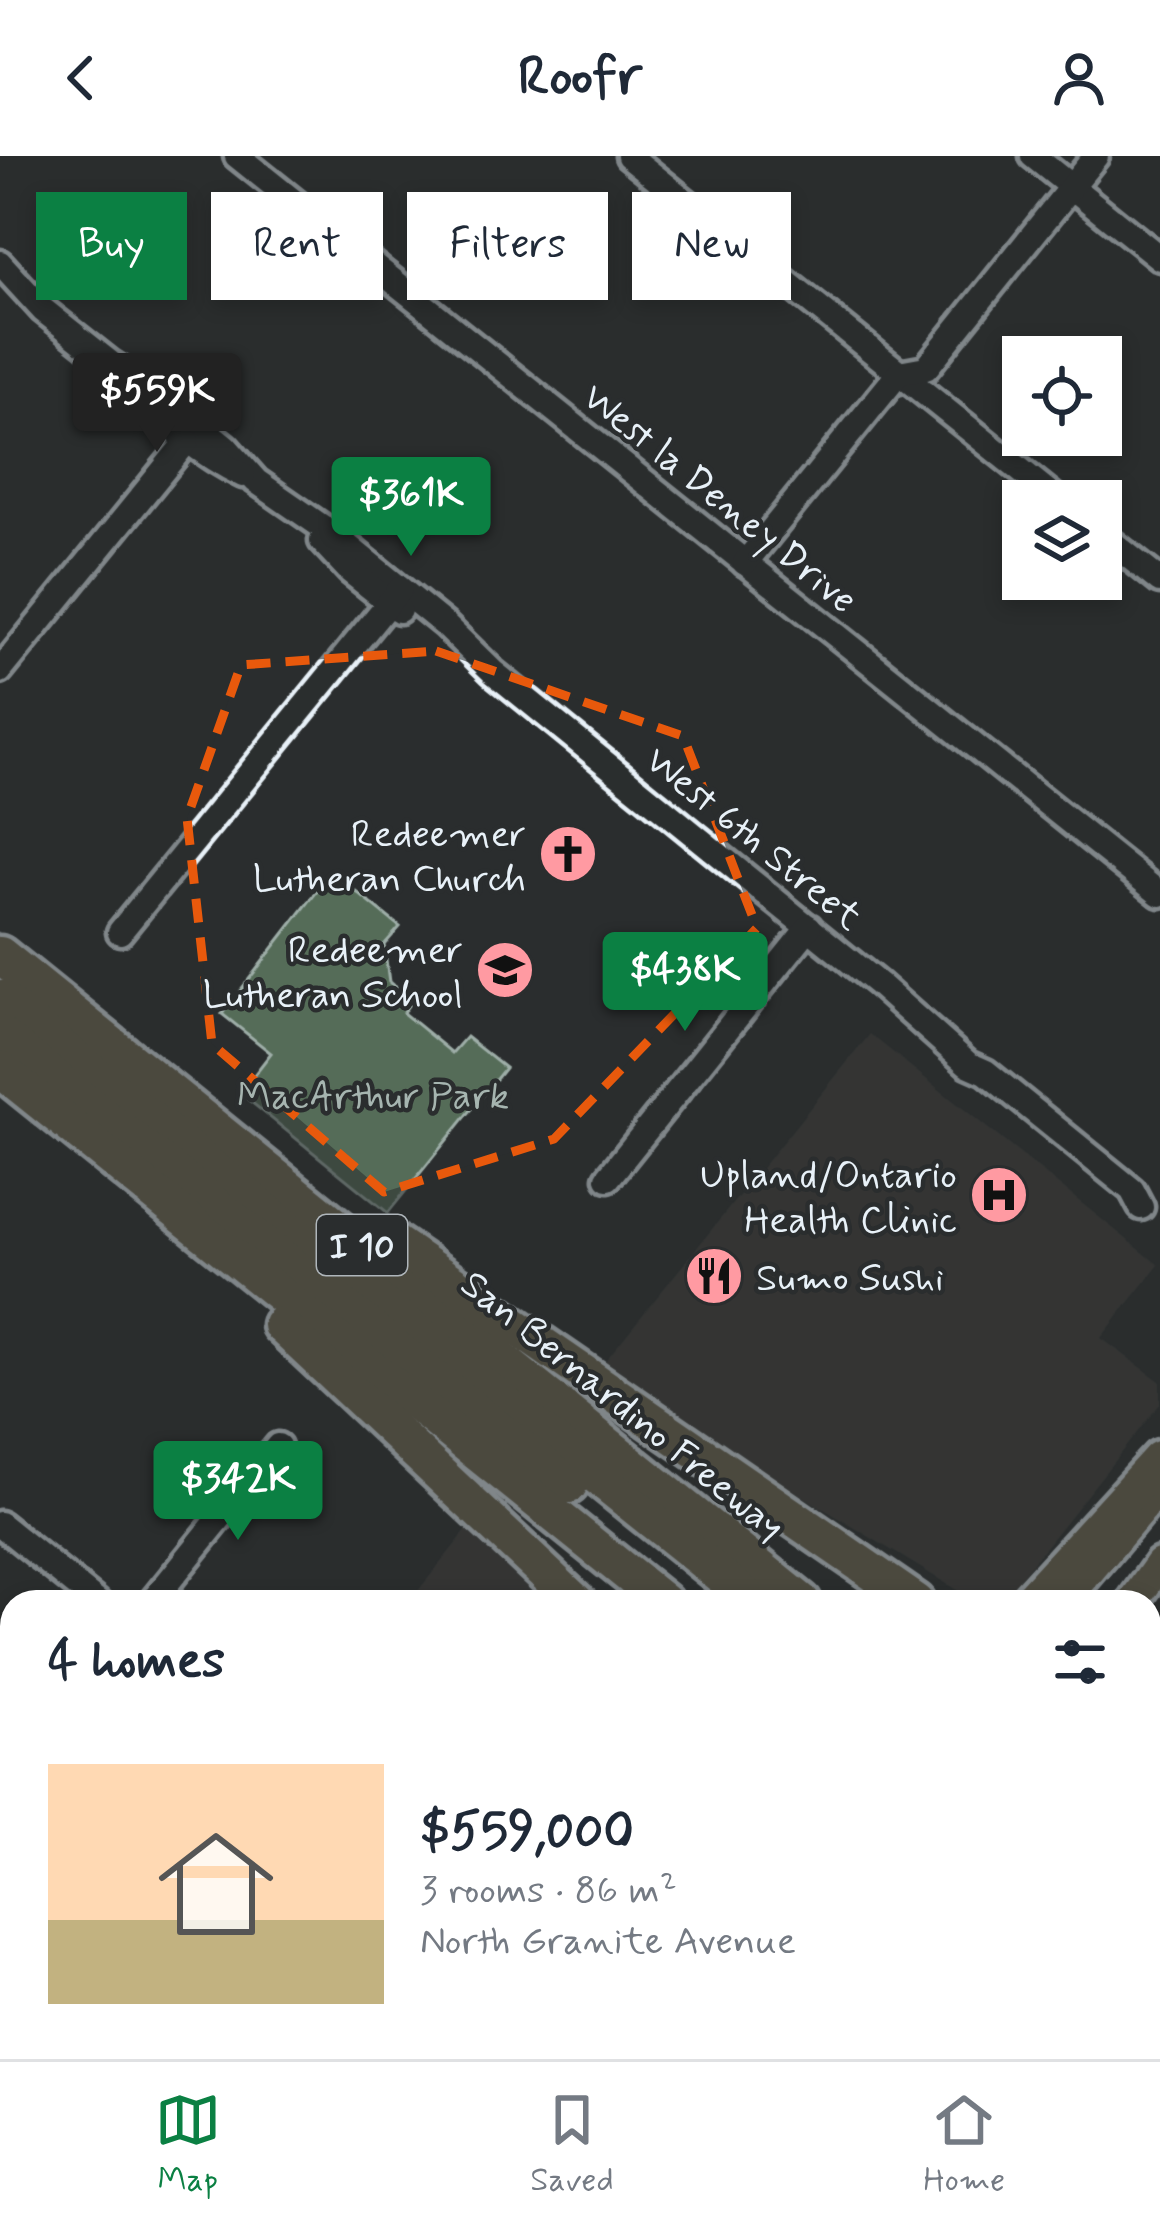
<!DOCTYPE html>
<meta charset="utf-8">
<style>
body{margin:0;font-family:Mynerve,sans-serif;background:#f2f2f3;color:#1f2937;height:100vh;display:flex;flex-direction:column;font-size:45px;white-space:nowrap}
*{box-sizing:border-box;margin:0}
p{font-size:39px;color:#747a83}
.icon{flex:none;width:66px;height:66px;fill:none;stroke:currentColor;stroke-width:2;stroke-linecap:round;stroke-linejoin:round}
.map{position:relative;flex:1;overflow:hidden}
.side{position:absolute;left:0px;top:1434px;width:1161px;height:471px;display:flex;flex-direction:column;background:#fff;border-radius:36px 36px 0 0;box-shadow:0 6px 18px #0003}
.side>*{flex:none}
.banner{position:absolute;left:36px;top:36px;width:1089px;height:108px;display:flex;gap:24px}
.controls{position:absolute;left:1002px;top:180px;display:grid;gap:24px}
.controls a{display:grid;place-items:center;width:120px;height:120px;border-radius:0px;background:#fff;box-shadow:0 6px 18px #0003;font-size:60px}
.price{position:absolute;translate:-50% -102px;padding:0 27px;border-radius:12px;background:#0b8043;color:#fff;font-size:39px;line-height:78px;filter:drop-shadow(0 3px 6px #0008)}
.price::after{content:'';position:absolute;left:50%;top:72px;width:36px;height:27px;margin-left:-18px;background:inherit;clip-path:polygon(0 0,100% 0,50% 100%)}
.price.current{background:#222;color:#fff}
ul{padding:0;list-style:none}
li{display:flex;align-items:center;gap:36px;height:300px;padding:0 48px}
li+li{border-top:3px solid #e0e1e3}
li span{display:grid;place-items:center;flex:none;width:336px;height:240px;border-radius:0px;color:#555}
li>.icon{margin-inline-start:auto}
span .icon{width:144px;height:144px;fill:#fffc;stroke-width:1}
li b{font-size:51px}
h2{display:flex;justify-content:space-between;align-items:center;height:144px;padding:0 48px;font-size:51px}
.pill{padding:0 42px;border-radius:0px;background:#fff;box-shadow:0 6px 18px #0003;font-size:42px;line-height:108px}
.pill.current{background:#0b8043;color:#fff}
header{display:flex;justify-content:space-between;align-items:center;height:156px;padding:0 48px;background:#fff;font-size:54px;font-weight:700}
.tabs{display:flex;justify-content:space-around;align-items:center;height:168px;border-top:3px solid #e0e1e3;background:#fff;font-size:33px;color:#747a83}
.tabs a{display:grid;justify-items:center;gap:6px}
.tabs .current{color:#0b8043}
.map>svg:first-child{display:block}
.built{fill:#3f3d3a}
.green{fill:#556c59;stroke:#9eaea8;stroke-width:3}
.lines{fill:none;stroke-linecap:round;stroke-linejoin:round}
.minor-casing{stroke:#e8f1f8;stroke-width:33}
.major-casing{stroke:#e8f1f8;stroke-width:39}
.highway-casing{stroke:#e8f1f8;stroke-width:45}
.minor{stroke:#2a2d2e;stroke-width:24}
.major{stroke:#736b52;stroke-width:30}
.highway{stroke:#736b52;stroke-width:36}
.marked{fill:none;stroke:#e8590c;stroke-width:9;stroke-dasharray:24 15;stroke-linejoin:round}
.labels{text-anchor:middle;stroke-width:9;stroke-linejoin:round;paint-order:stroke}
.shield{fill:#2a2d2e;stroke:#afb6bb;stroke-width:3}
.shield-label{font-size:36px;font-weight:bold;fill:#e8f1f8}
.street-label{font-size:39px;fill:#e8f1f8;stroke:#2a2d2e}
.poi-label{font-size:39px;fill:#e8f1f8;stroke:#2a2d2e;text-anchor:end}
.park-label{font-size:39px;fill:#a6b5b0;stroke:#2a2d2e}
</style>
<header><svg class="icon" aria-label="back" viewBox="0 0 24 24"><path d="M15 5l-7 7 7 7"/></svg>Roofr<svg class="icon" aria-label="person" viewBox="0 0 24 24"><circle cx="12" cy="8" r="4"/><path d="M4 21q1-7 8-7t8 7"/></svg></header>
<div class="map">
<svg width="1160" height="1903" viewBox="0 0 1160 1903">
<rect width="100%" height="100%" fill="#2a2d2e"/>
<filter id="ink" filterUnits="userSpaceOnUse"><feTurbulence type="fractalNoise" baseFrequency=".00833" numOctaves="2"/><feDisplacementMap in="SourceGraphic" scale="24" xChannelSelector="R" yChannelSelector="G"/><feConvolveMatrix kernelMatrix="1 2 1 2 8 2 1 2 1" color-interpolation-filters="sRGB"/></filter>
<g filter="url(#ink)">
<g class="built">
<path d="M870 878 1159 1109 1101 1182 1160 1225V1248L1001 1446 965 1439 597 1215Z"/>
<path d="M470 1370 544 1446H409Z"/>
<path d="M118 1893H666L658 1903H110Z"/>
<path d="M796 1893H1052L1068 1903H786Z"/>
</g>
<path class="green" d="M332 716 400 771 384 789 389 826 411 845 403 857 452 897 466 881 505 912 388 1057 240 937 271 897 222 858Z"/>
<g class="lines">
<g class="minor-casing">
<g id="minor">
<path d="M237 0 1160 738"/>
<path d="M629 0 1059 345"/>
<path d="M1033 0 1160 102"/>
<path d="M0 107 43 154 110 207 168 244 225 290 256 325 334 379 445 469 493 516 878 828 968 908 986 916 1132 1034 1141 1051"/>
<path d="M130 230C163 267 198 297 243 319"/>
<path d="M1101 378 1160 425"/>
<path d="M322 385 350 415 399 454"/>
<path d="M745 407 899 217 926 212 1096 0"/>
<path d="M0 515 187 285"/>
<path d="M120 776 400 433"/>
<path d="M608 1022 809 771"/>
<path d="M0 1368 97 1446"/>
<path d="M152 1446 278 1290"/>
<path d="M0 1621 12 1631"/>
<path d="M0 1783 12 1768"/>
<path d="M79 1903 87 1893"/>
</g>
</g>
<g class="major-casing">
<g id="major">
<path d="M1063 1446 1160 1331"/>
<path d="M1133 1446 1160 1408"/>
<path d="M704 1903 710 1893"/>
<path d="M752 1903 760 1893"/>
</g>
</g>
<g class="highway-casing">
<g id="highway">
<path d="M0 799 802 1446"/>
<path d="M0 842 754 1446"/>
<path d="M0 878 569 1329"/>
<path d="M0 913 663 1446"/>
<path d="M390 1084 916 1446"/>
<path d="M281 1169 576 1446"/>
<path d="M1029 1446 1160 1303"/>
<path d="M1149 1643 1160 1653"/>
<path d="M1149 1725 1160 1734"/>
<path d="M1149 1765 1160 1774"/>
<path d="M1149 1799 1160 1808"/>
<path d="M1149 1838 1160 1847"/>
<path d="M1116 1893 1130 1903"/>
</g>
</g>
<use href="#minor" class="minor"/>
<use href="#major" class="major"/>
<use href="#highway" class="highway"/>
</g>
</g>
<path d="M0 0H1160V1903H0ZM436 495 683 580 757 772 554 983 384 1036 212 888 187 662 241 509Z" fill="#2a2d2e" fill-opacity=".55" fill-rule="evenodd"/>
<path class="marked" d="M436 495 683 580 757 772 554 983 384 1036 212 888 187 662 241 509Z"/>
<defs>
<g id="church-disc" transform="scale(3)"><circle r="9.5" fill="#ff9aa2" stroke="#2a2d2e"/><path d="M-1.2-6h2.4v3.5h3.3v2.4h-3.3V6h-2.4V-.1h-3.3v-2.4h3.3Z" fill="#111"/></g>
<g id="school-disc" transform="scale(3)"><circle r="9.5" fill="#ff9aa2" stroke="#2a2d2e"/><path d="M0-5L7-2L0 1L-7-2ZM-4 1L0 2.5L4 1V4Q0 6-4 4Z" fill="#111"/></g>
<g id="hospital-disc" transform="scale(3)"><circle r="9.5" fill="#ff9aa2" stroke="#2a2d2e"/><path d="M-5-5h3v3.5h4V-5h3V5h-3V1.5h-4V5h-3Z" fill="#111"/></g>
<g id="restaurant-disc" transform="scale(3)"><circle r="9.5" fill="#ff9aa2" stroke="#2a2d2e"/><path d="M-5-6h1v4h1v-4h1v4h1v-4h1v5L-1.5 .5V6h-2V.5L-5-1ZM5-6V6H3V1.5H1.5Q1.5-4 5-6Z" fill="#111"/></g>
</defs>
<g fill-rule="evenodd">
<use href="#church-disc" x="568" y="698"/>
<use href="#school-disc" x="505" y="814"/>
<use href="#hospital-disc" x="999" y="1039"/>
<use href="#restaurant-disc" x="714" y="1120"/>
</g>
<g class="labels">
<rect class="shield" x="317" y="1059" width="90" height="60" rx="9"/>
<g class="shield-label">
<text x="362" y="1102">I 10</text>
</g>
<g class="street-label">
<text transform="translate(721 341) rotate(39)" y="14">West la Deney Drive</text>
<text transform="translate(755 681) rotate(39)" y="14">West 6th Street</text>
<text transform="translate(624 1248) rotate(39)" y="14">San Bernardino Freeway</text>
</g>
<g class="poi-label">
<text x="526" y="690">Redeemer<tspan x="526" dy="45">Lutheran Church</tspan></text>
<text x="463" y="806">Redeemer<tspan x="463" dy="45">Lutheran School</tspan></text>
<text x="957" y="1031">Upland/Ontario<tspan x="957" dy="45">Health Clinic</tspan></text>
<text x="756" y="1134" text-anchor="start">Sumo Sushi</text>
</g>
<g class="park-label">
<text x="373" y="952">MacArthur Park</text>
</g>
</g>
</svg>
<div class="controls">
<a><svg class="icon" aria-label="locate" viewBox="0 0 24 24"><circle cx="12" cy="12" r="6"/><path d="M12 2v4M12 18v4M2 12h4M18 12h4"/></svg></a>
<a><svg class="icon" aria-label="layers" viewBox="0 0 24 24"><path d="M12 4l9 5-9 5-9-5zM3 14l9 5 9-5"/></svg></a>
</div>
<b class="price current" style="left:157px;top:299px">$559K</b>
<b class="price" style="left:411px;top:403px">$361K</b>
<b class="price" style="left:685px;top:878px">$438K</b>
<b class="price" style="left:238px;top:1387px">$342K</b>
<div class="banner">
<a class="pill current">Buy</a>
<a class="pill">Rent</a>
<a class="pill">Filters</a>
<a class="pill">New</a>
</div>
<section class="side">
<h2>4 homes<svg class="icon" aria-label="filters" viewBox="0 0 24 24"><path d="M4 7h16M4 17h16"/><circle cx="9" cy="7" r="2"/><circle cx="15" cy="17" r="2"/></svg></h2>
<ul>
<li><span style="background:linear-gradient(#ffd9b3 65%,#c2b280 0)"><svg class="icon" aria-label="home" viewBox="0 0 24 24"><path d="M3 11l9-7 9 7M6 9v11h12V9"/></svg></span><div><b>$559,000</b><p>3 rooms · 86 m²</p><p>North Granite Avenue</p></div></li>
</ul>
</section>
</div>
<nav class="tabs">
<a class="current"><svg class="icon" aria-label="map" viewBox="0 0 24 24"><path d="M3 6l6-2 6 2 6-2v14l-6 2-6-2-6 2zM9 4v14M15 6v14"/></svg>Map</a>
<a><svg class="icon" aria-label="saved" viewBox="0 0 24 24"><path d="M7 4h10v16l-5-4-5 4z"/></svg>Saved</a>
<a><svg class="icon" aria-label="home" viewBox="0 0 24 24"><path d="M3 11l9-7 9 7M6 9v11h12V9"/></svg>Home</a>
</nav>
